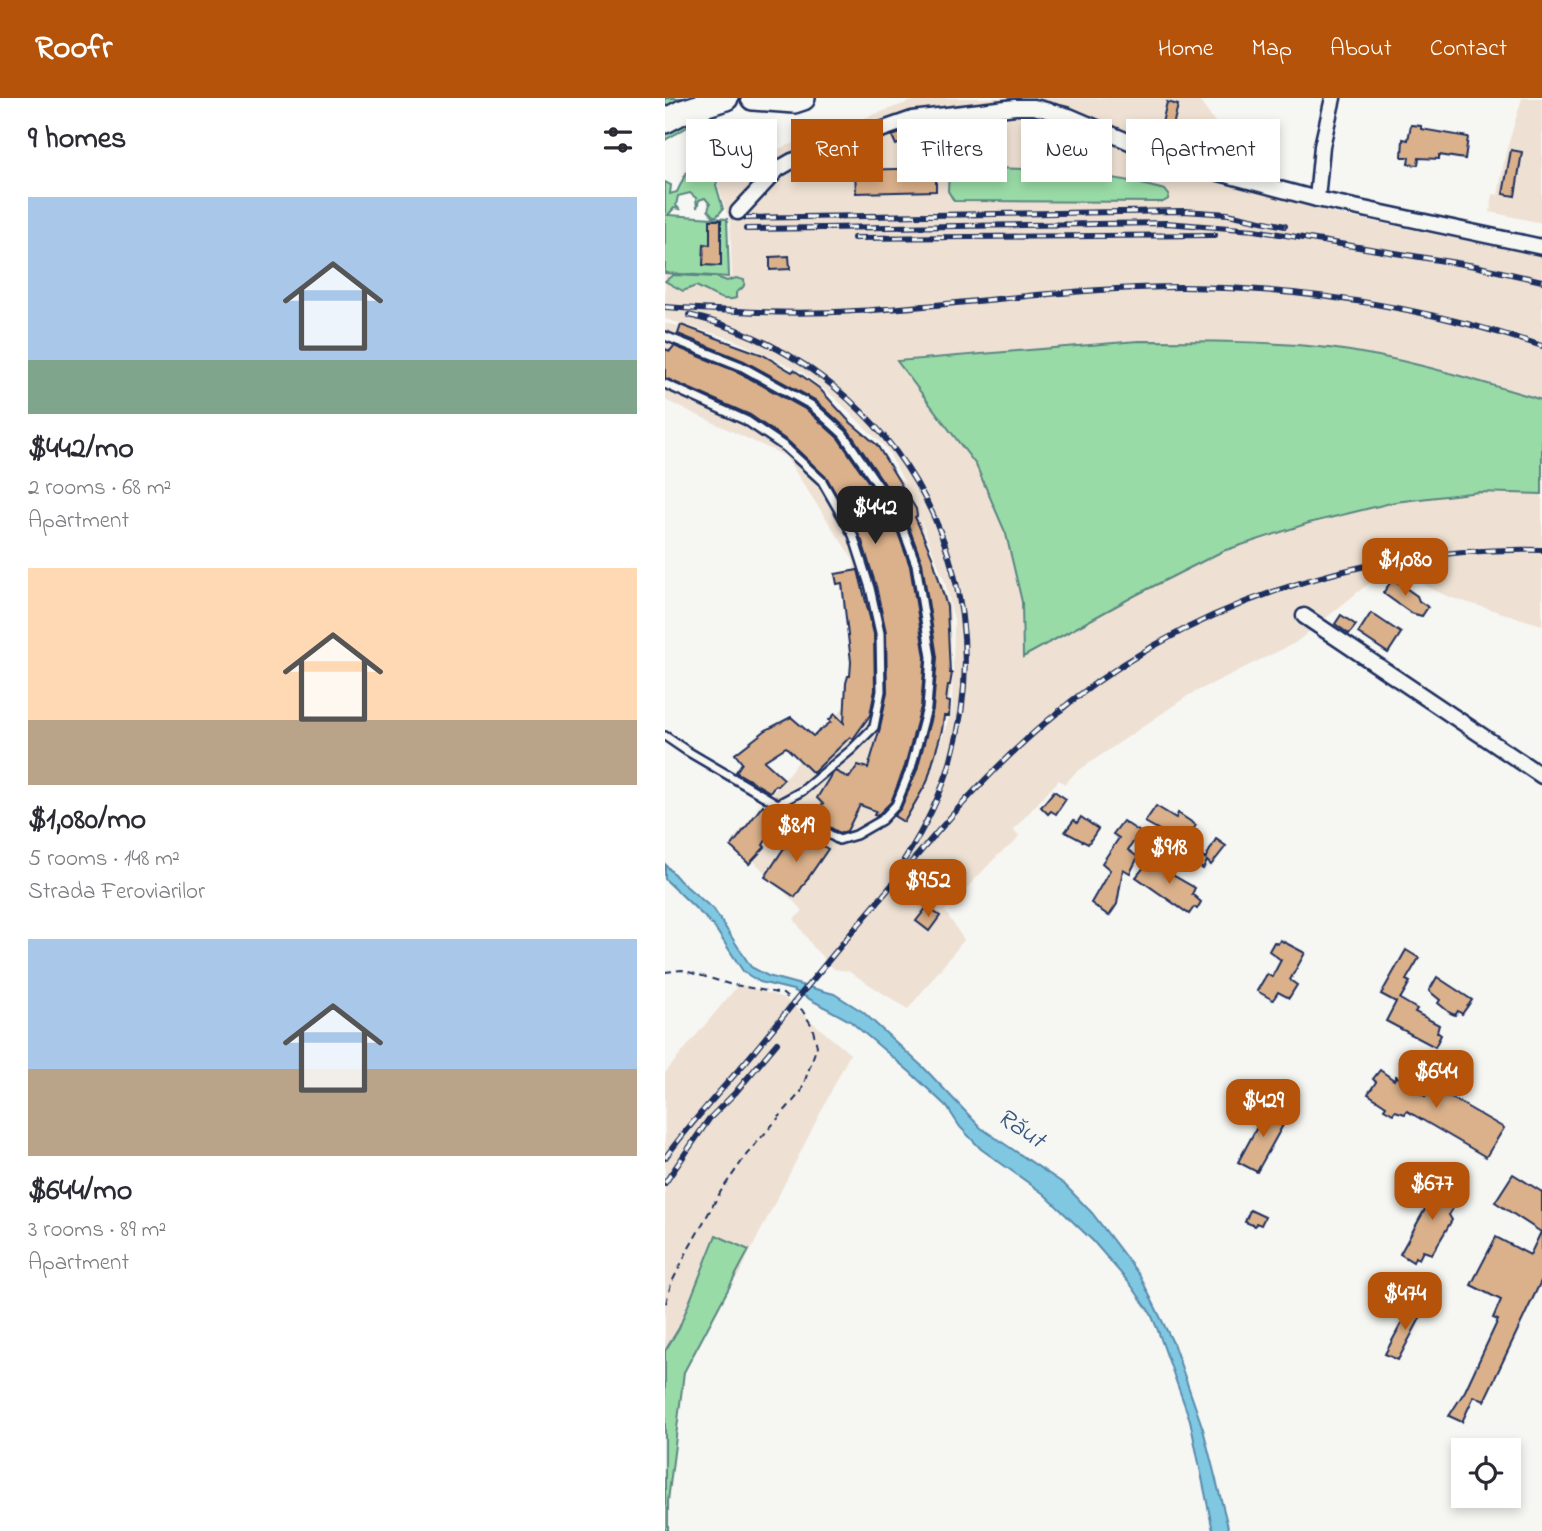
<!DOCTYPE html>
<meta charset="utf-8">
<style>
body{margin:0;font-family:"Indie Flower",sans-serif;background:#f7f7f7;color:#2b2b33;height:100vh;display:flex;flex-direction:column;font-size:26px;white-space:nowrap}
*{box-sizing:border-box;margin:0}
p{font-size:23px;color:#7c7c81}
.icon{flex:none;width:38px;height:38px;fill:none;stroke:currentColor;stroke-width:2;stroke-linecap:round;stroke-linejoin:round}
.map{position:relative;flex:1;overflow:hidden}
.drawer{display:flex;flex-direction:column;background:#fff;width:665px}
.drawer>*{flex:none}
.top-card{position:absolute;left:21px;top:21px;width:665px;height:63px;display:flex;gap:14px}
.fabs{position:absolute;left:786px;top:1340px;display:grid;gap:14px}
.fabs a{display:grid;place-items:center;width:70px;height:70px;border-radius:0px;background:#fff;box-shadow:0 4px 10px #0003;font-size:35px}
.price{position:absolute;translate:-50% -60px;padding:0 16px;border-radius:14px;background:#b45309;color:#fff;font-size:23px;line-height:46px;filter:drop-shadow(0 2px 4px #0008)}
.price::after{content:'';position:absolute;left:50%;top:42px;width:21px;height:16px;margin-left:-10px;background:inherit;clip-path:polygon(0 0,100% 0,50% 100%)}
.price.selected{background:#222;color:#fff}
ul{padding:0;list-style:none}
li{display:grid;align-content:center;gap:14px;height:371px;padding:0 28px}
li span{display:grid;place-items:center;height:217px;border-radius:0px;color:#555}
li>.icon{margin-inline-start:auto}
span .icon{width:126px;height:126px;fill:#fffc;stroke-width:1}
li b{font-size:30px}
h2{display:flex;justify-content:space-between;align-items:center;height:84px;padding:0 28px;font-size:30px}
.tag{padding:0 24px;border-radius:0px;background:#fff;box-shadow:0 4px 10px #0003;font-size:24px;line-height:63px}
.tag.selected{background:#b45309;color:#fff}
header{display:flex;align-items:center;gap:42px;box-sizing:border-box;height:98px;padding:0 35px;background:#b45309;color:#fff}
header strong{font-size:33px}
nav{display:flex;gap:38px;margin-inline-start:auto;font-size:24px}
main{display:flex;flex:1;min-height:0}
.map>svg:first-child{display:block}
.built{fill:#eee1d3;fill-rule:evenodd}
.green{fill:#99dba6;stroke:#5a8582;stroke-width:2}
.water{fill:#80c8e1;stroke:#588bad;stroke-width:2}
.building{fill:#dbb18b;stroke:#1b2f5e;stroke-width:2}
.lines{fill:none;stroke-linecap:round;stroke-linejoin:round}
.service-casing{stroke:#1b2f5e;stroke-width:12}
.minor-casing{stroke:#1b2f5e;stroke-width:19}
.trunk-casing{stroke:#1b2f5e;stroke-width:28}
.path{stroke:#1b2f5e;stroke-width:2;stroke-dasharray:7 5;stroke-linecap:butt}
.service{stroke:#f6f6f2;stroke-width:7}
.minor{stroke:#f6f6f2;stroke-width:14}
.trunk{stroke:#f6f6f2;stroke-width:23}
.rail-casing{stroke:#1b2f5e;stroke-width:6}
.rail{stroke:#f6f6f2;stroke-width:3.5;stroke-dasharray:10;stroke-linecap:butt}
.labels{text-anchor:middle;stroke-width:5;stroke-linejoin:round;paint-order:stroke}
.water-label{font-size:26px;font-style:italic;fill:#34557f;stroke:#f6f6f2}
</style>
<header>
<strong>Roofr</strong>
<nav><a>Home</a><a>Map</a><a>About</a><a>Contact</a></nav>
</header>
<main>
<section class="drawer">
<h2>9 homes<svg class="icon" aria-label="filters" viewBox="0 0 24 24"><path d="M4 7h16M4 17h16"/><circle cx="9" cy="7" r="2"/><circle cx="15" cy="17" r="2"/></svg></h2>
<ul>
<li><span style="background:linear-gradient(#a9c7e8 75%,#7fa58c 0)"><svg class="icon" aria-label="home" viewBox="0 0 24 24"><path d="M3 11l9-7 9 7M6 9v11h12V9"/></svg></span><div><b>$442/mo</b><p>2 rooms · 68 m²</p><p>Apartment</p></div></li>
<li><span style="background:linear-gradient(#ffd9b3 70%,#b9a48a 0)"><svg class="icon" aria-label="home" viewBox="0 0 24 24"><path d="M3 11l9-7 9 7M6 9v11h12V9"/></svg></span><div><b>$1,080/mo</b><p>5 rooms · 148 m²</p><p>Strada Feroviarilor</p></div></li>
<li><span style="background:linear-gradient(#a9c7e8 60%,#b9a48a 0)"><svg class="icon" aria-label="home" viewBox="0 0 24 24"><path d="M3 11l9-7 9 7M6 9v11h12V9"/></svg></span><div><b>$644/mo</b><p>3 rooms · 89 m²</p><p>Apartment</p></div></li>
</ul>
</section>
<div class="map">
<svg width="877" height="1433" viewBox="0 0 877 1433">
<rect width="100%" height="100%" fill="#f6f6f2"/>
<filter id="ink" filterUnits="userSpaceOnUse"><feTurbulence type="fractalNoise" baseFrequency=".0143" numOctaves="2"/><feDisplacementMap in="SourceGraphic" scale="14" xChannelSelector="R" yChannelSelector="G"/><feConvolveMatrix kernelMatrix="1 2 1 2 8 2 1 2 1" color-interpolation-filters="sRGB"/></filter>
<g filter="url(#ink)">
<g class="built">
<path d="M262 0H532L553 28 615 72 609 98 676 117 877 158V302L774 271 666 250 564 243H473L232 263 311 367 341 436 357 504 358 558 471 497 558 453 644 424 730 404 814 394 877 396V527L784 499 735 476 724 484 703 486 630 545 524 597 410 675 400 686 394 682 348 732 354 737 350 744 333 757 280 813 299 842 243 911 183 873 169 871 149 850 129 821 138 813 68 742 195 590 189 463 120 358 0 302V225L18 229 150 286 240 386 222 351 169 299 137 274 67 241 0 221V175L67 179 65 125 53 87 60 70 244 4ZM252 413 280 484 289 522 287 612 266 670 286 593 285 509Z"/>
<path d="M857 0H877V125L825 114 828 96 833 97 841 54Z"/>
<path d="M74 886 119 900 185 956 75 1174 11 1275 7 1312 9 1358 0 1433V975Z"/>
</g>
<g class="green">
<path d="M0 0H77L62 6 0 42Z"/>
<path d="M86 41 99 51H107L57 68 51 87 58 111 52 118H48L43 112 45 106 40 100 34 102 32 110 31 100 25 95 13 98 11 107 14 111 9 110 3 117 62 121 64 179 0 175V84L6 87 5 96 12 94 21 75 33 65Z"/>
<path d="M289 69 393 72 460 82 500 92 504 97 503 101 498 104 289 103 283 93 284 73Z"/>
<path d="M8 177 51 179 62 183 71 180 79 182C81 189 76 191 71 195V200C56 205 45 194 31 188L18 193 0 183Z"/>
<path d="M473 243C537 243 601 243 664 250 737 259 807 281 877 302V396L814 394 730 404 644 425 558 453 471 497 358 559 357 504 341 436 311 367 232 263Z"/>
<path d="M51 1137 84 1152 19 1274 3 1403V1433H0V1253L14 1230Z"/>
</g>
<path class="water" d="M0 766 15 783 49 812 86 869 103 878 169 896 198 914 260 971 316 1030 399 1086 427 1115 475 1178 508 1245 538 1331 564 1433H548L525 1322 492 1230 486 1216 466 1187 428 1143 379 1096 316 1051 295 1029 282 1009 245 974 185 923 128 892 95 884 85 878 78 873 48 827 0 781Z"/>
<g class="building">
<path d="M502 4 513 7 508 28 497 25Z"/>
<path d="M746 27 756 28V31L803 39 800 61 774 57V61L754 60 753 67 743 66 744 59H737L738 41 743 42Z"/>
<path d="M244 32 247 40 231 47 227 38Z"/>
<path d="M846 52 857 54 850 98 838 96Z"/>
<path d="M271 70V93L191 95 190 72Z"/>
<path d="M45 122H56V168L38 167 39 146 45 147Z"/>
<path d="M124 158 125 171 105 172V159Z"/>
<path d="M16 227 98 257 127 274 129 272 154 290 184 323 212 347 251 411 252 418 250 419 267 458 282 509 285 575H287L285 587H283L281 603 285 604 284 618H279L277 632 262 684 239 724 229 718 236 710 252 672 268 611 272 559 257 465 238 413 183 332 150 302 79 263 13 236Z"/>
<path d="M9 248 73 274 142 312 173 340 227 418 245 468 260 559 256 609 240 668 226 704 212 718 209 717 211 713 195 707 182 733 175 735 147 719 151 711 153 712 158 706 152 700 166 677 170 673 184 680 193 667 203 670 215 630 222 594 221 534 211 488 197 443 162 380 124 344 85 317 0 280V251L5 253Z"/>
<path d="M193 472 209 536 210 592 205 617 188 641 185 639 148 675 121 649 99 663 119 681 112 688 110 687 105 694 71 674 77 665 70 656 101 632 126 619 148 638 166 624 164 622 170 616 179 625 181 585 183 578H185L186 564 177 485 172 486 170 476Z"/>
<path d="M728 481 752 498 754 503 763 509 757 518 746 515 718 495Z"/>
<path d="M706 515 736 535 723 555 693 535Z"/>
<path d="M676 517 691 527 684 536 670 526Z"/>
<path d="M389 693 401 701 391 716 386 713 383 716 376 709Z"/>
<path d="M98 707 115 720 98 747 100 749 84 766 66 749Z"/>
<path d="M491 708 511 720 513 715 531 727 520 745 540 761 551 741 561 748 546 767 542 763 538 771 499 745 505 738 480 724Z"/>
<path d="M416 719 433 731 423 746 400 734 409 722 412 725Z"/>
<path d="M458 723 475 734 463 752 473 759 465 775 458 771 452 806 444 818 426 805 445 772 437 765 454 740 448 736Z"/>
<path d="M134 733 163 751 130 799 100 779 123 744 126 746Z"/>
<path d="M489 761 507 775 506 776 530 790 527 796 536 804 532 811 529 809 524 816 471 779 484 763 487 765Z"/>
<path d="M262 809 275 818 264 833 251 823Z"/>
<path d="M615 842 640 855 625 882 632 887 624 900 613 894 608 902 592 893 602 876 607 879 616 862 604 853 609 844 613 846Z"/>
<path d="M741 852 754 860 741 882 745 884 735 901 752 911 750 914 774 927 772 934 776 937 770 949 721 923 731 904 716 896Z"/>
<path d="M772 879 807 902 797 916 793 913 790 917 785 915 773 905 775 902 764 893Z"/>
<path d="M750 960 757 964 744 988 760 998 766 988 839 1030 821 1059 742 1013 740 1016 730 1013 728 1016 719 1011 721 1008 703 996 711 984 708 981 715 972 729 982 731 978 737 982Z"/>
<path d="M604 1007 623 1018 592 1074 573 1064Z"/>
<path d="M848 1076 877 1094V1181L819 1303 809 1298 797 1324 784 1318 800 1293 833 1222 828 1220 836 1202 806 1187 831 1139 865 1157 876 1134 830 1104Z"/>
<path d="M779 1077 791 1084 785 1095 793 1102 784 1117 787 1122 767 1156 758 1153 754 1161 750 1159 748 1164 735 1156Z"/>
<path d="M585 1112 600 1119 596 1127 591 1125 590 1128 580 1124Z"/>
<path d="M753 1205 761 1209 733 1262 720 1256 744 1211 748 1213Z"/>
</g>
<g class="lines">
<g class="service-casing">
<g id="service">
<path d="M0 238 76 268 146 307 178 336 232 415 251 466 266 559 262 610 246 670 231 707 217 722 191 737 174 742 22 653 0 638"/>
<path d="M0 286 82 323 120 349 157 383 188 437 205 490 215 535 216 593 209 629 186 652 137 693 113 706"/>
</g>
</g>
<g class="minor-casing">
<g id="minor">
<path d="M668 0 657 48 652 101 877 149"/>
<path d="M73 114 113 71 127 63 247 21 350 9H369L404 18 509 63 652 101"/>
<path d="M639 518 877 678"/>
</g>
</g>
<g class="trunk-casing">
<g id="trunk">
<path d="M88 0 129 3 138 0"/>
<path d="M0 23 17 14 61 0"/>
</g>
</g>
<path class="path" d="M0 874 17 872 64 886 118 896 137 912 147 928 152 948 136 994 82 1056 56 1093 24 1150 6 1186 0 1209"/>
<use href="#service" class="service"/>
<use href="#minor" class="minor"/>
<use href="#trunk" class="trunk"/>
<g class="rail-casing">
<g id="rail">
<path d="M81 120 519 113 563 116 620 128"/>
<path d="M81 131 501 125 589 132 810 168 877 183"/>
<path d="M189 140 550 137"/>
<path d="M0 209C63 213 127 217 190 213 300 207 409 189 518 189 640 190 761 209 877 248"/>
<path d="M24 217C223 265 342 465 286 662 276 698 259 731 239 762"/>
<path d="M0 1060C25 1025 55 994 83 961 120 916 156 871 193 827 253 757 310 685 380 625 517 506 697 448 877 452"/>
<path d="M0 1085 44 1021 70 995 112 945"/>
</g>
</g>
<use href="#rail" class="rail"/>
</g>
</g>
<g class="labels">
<g class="water-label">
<text transform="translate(357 1029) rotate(34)" y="9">Răut</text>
</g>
</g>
</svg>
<div class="fabs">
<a><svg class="icon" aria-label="locate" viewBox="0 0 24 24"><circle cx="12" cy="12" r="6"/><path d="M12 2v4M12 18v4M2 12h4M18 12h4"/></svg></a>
</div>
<b class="price selected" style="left:210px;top:448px">$442</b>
<b class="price" style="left:740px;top:500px">$1,080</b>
<b class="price" style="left:131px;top:766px">$819</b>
<b class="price" style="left:504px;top:788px">$918</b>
<b class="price" style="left:263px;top:821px">$952</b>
<b class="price" style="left:771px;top:1012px">$644</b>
<b class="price" style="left:598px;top:1041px">$429</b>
<b class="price" style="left:767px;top:1124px">$677</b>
<b class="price" style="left:740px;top:1234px">$474</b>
<div class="top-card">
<a class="tag">Buy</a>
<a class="tag selected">Rent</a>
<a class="tag">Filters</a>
<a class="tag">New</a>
<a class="tag">Apartment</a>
</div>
</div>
</main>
